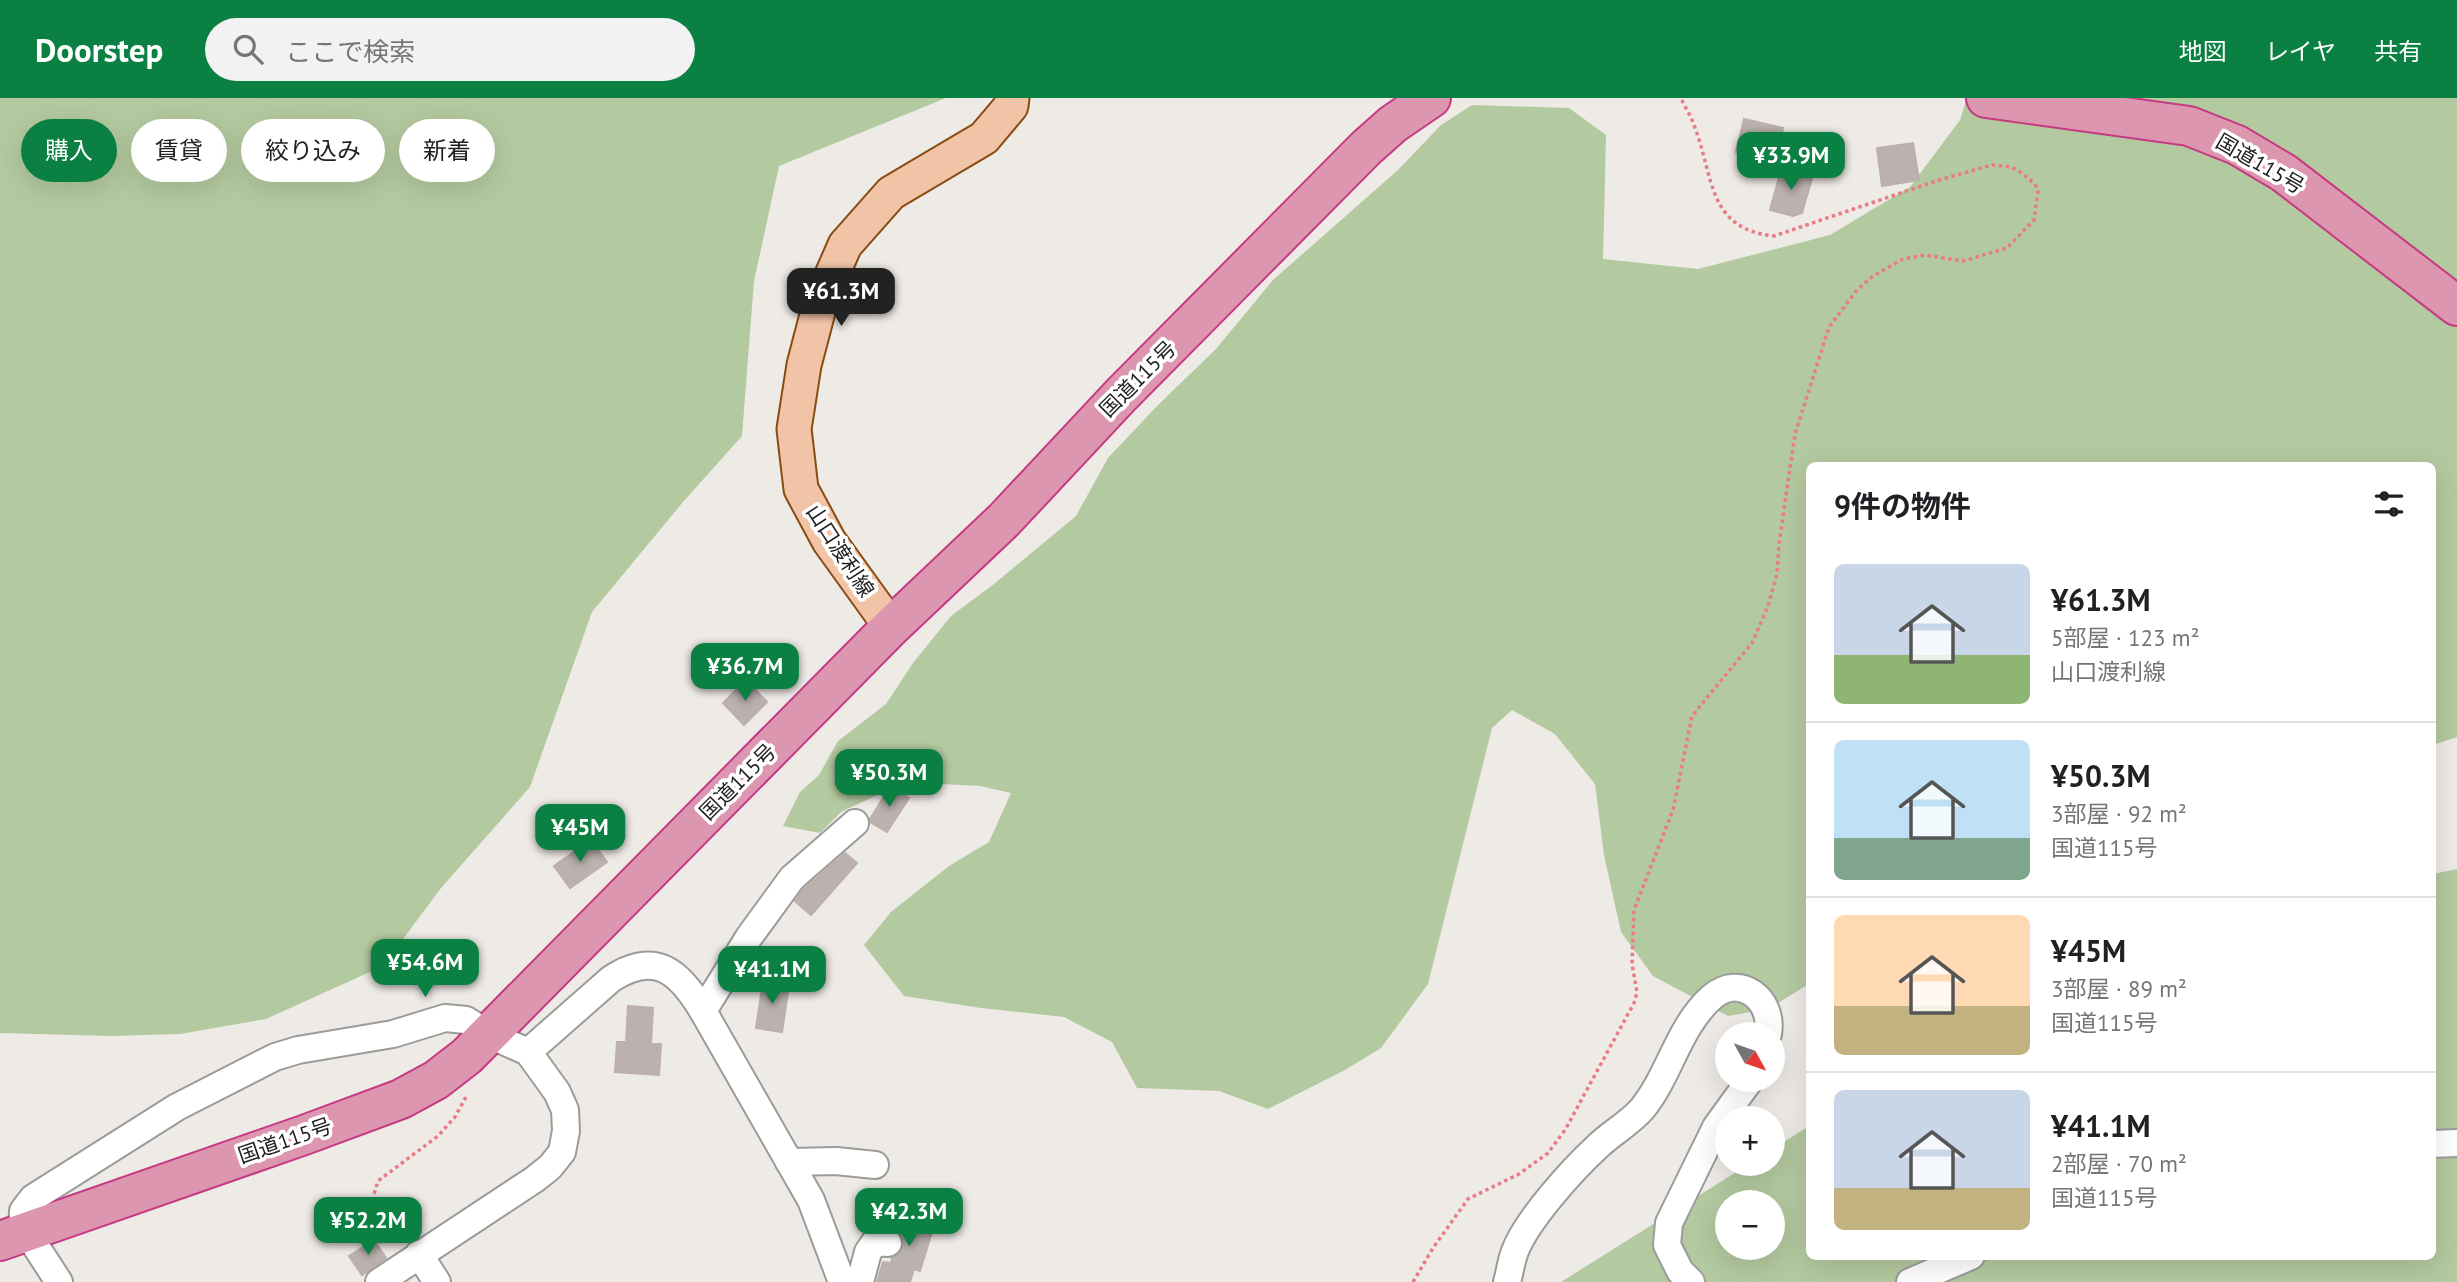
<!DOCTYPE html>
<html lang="ja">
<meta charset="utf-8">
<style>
body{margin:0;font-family:"PT Sans","Noto Sans JP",sans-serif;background:#f2f2f2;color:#202124;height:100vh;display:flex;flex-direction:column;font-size:26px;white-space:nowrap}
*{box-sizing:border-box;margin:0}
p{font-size:23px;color:#757577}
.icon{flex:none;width:38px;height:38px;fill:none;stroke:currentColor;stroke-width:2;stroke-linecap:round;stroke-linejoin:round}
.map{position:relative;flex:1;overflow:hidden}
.details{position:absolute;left:1806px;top:364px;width:630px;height:798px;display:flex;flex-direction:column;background:#fff;border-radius:10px;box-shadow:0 7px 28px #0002}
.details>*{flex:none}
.guide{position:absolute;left:21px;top:21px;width:665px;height:63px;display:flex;gap:14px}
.needle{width:46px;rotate:130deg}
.buttons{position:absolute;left:1715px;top:924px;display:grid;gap:14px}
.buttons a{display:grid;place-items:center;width:70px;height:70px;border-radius:50%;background:#fff;box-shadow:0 7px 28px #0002;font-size:35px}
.price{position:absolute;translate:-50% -60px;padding:0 16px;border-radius:14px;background:#0b8043;color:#fff;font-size:23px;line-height:46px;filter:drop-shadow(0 2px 4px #0008)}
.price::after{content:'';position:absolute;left:50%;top:42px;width:21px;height:16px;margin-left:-10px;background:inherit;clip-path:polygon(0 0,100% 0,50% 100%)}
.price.active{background:#222;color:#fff}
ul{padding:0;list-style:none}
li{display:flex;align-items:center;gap:21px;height:175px;padding:0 28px}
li+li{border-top:2px solid #e0e0e0}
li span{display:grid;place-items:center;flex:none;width:196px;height:140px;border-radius:10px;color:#555}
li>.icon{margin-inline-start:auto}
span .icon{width:84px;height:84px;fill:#fffc;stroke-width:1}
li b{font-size:30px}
h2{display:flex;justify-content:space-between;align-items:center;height:84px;padding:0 28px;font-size:30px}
.pill{padding:0 24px;border-radius:32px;background:#fff;box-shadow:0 7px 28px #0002;font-size:24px;line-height:63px}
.pill.active{background:#0b8043;color:#fff}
header{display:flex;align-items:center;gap:42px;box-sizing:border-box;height:98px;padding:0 35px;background:#0b8043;color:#fff}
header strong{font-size:33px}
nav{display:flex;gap:38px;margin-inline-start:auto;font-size:24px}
.search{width:490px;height:63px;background:#f2f2f2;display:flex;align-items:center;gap:18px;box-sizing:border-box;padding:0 24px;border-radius:38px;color:#757577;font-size:26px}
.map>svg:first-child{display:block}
.forest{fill:#b3c99f;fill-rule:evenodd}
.building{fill:#bbb2af;stroke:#beafaa;stroke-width:2}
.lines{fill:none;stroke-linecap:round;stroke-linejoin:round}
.minor-casing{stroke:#9b9b9b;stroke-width:30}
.major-casing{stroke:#884b11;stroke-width:37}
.highway-casing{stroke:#c63983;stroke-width:42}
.path{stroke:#ea7b84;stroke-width:3.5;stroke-dasharray:3.5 3.5;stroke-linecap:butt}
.minor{stroke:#fff;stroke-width:26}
.major{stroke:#f1c4a8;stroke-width:33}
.highway{stroke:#dd96b0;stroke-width:38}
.labels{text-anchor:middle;stroke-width:7;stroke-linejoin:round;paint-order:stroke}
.street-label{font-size:21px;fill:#1e1e1e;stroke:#fff}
</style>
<header>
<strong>Doorstep</strong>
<div class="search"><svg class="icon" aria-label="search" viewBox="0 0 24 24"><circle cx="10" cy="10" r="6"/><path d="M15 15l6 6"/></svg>ここで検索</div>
<nav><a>地図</a><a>レイヤ</a><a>共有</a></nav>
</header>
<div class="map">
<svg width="2457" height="1184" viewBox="0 0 2457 1184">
<rect width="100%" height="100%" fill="#eeeae6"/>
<g class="forest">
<path d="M0 0H946L779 68 754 183 742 338 683 404 592 514 530 689 441 790 383 868 266 921 180 936 111 938 0 935Z"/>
<path d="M1967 0H2457V639L2433 647 2432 368H1810L1809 886 1768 911 1728 918 1653 878 1621 834 1604 757 1595 686 1555 636 1512 612 1492 630 1428 886 1381 950 1345 972 1268 1011 1219 993 1137 990 1112 944 1064 919 981 910 904 898 864 847 891 814 949 768 989 744 1011 695 980 688 905 684 841 714 820 735 783 728 800 694 819 677 838 643 886 606 913 565 951 518 994 486 1076 418 1108 360 1158 307 1216 251 1273 182 1398 72 1441 27 1472 7 1569 10 1606 37 1603 161 1698 171 1830 137 1910 89 1960 22Z"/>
<path d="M2457 771V1184H1561L1749 1066H1773V1051L1809 1028 1810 1158H2432L2433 776ZM1727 1104H1773V1150H1727Z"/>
</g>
<g class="building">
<path d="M1744 21 1783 30 1776 63 1736 54Z"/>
<path d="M1913 45 1919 82 1882 88 1877 50Z"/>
<path d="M1782 68 1813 77 1802 115 1793 118 1770 112Z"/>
<path d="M746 582 767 604 744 627 723 605Z"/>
<path d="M890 689 909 700 887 734 870 724V721Z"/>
<path d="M591 742 607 764 570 790 554 768Z"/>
<path d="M845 755 857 765 811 817 795 803 804 791Z"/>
<path d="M763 883 789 887 782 934 756 930Z"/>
<path d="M628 908 653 910 651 946H661L659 977 615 974 617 944H626Z"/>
<path d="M904 1111 936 1121 920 1173 914 1171 910 1184H877L883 1164 891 1165 892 1160 901 1153 904 1146 899 1134Z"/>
<path d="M374 1142 386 1160 362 1177 349 1158Z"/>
</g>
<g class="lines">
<g class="minor-casing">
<g id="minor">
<path d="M703 913 749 839 792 780 855 725"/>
<path d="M528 954 611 881C655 852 679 873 703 913L811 1102 842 1184"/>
<path d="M2432 1046 2457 1045"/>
<path d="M789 1064 836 1063 875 1067"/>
<path d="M30 1132 35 1147 59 1184"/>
<path d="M22 1135 23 1113 33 1100 177 1009 275 959 298 952 393 936 445 920 466 922 490 937 528 954 557 994 565 1012 566 1033 562 1054 550 1069 535 1081 379 1184"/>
<path d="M419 1156 437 1184"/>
<path d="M860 1184 868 1154 875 1144 888 1145"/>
<path d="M1507 1184C1510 1174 1511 1163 1515 1153 1527 1122 1572 1072 1597 1049 1611 1035 1629 1026 1642 1011 1670 977 1678 929 1712 899 1740 875 1774 901 1768 936"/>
<path d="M1691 1184 1680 1173 1667 1147 1669 1125 1716 1029 1750 982"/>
<path d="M1910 1184 1971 1158"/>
</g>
</g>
<g class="major-casing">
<path id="major" d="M891 529 829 443 801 391 794 331 804 267 821 202 845 147 891 95 984 40 1011 8 1012 0"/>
</g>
<g class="highway-casing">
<g id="highway">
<path d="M1986 0 2189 28 2237 47 2284 75 2457 208"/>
<path d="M0 1143 304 1037 401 1001 436 982 467 958 891 529 1004 422 1121 297 1366 50 1393 26 1431 0"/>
</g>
</g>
<g class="path">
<path d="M403 1143 376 1104 374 1096 378 1083 438 1038 455 1019 467 997"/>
<path d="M1413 1184 1433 1150 1468 1101 1519 1076 1548 1055 1565 1032 1634 905 1637 894 1632 866 1634 812 1673 712 1692 618 1752 545 1768 508 1777 476 1779 446 1795 336 1829 229 1857 192 1873 178 1903 161 1925 157 1963 163 2007 150 2034 122 2038 94 2035 86 2019 73 2011 69 1992 67 1939 82 1774 138C1707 131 1714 79 1695 30 1692 19 1685 10 1681 0"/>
</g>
<use href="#minor" class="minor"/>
<use href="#major" class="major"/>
<use href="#highway" class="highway"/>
</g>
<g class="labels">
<g class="street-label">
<text transform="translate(2260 66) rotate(30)" y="7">国道115号</text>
<text transform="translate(1138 281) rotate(-45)" y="7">国道115号</text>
<text transform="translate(840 453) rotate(57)" y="7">山口渡利線</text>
<text transform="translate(738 684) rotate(-45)" y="7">国道115号</text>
<text transform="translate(285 1043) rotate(-19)" y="7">国道115号</text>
</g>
</g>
</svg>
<div class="buttons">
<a><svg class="needle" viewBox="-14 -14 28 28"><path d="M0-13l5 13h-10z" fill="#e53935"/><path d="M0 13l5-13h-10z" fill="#757577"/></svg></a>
<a>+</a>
<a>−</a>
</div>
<b class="price" style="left:1791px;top:94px">¥33.9M</b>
<b class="price active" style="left:841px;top:230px">¥61.3M</b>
<b class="price" style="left:745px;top:605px">¥36.7M</b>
<b class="price" style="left:889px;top:711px">¥50.3M</b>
<b class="price" style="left:580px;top:766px">¥45M</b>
<b class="price" style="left:425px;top:901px">¥54.6M</b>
<b class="price" style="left:772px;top:908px">¥41.1M</b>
<b class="price" style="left:909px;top:1150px">¥42.3M</b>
<b class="price" style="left:368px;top:1159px">¥52.2M</b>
<div class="guide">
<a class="pill active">購入</a>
<a class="pill">賃貸</a>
<a class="pill">絞り込み</a>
<a class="pill">新着</a>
</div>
<section class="details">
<h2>9件の物件<svg class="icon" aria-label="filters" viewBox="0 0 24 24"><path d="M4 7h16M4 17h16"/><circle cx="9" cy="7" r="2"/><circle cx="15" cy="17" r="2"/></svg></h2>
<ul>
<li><span style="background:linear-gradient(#c9d6e8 65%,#8fb573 0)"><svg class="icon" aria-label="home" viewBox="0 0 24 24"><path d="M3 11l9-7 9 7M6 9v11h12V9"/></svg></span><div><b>¥61.3M</b><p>5部屋 · 123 m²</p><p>山口渡利線</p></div></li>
<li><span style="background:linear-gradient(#bfe0f5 70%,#7fa58c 0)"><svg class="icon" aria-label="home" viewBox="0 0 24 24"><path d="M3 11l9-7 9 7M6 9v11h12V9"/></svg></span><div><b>¥50.3M</b><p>3部屋 · 92 m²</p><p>国道115号</p></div></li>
<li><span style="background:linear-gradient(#ffd9b3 65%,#c2b280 0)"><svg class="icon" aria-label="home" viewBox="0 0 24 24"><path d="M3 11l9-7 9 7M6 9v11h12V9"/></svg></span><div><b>¥45M</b><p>3部屋 · 89 m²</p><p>国道115号</p></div></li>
<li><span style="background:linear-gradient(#c9d6e8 70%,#c2b280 0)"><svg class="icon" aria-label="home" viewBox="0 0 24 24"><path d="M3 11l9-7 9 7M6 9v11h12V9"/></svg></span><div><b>¥41.1M</b><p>2部屋 · 70 m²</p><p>国道115号</p></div></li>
</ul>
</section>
</div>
